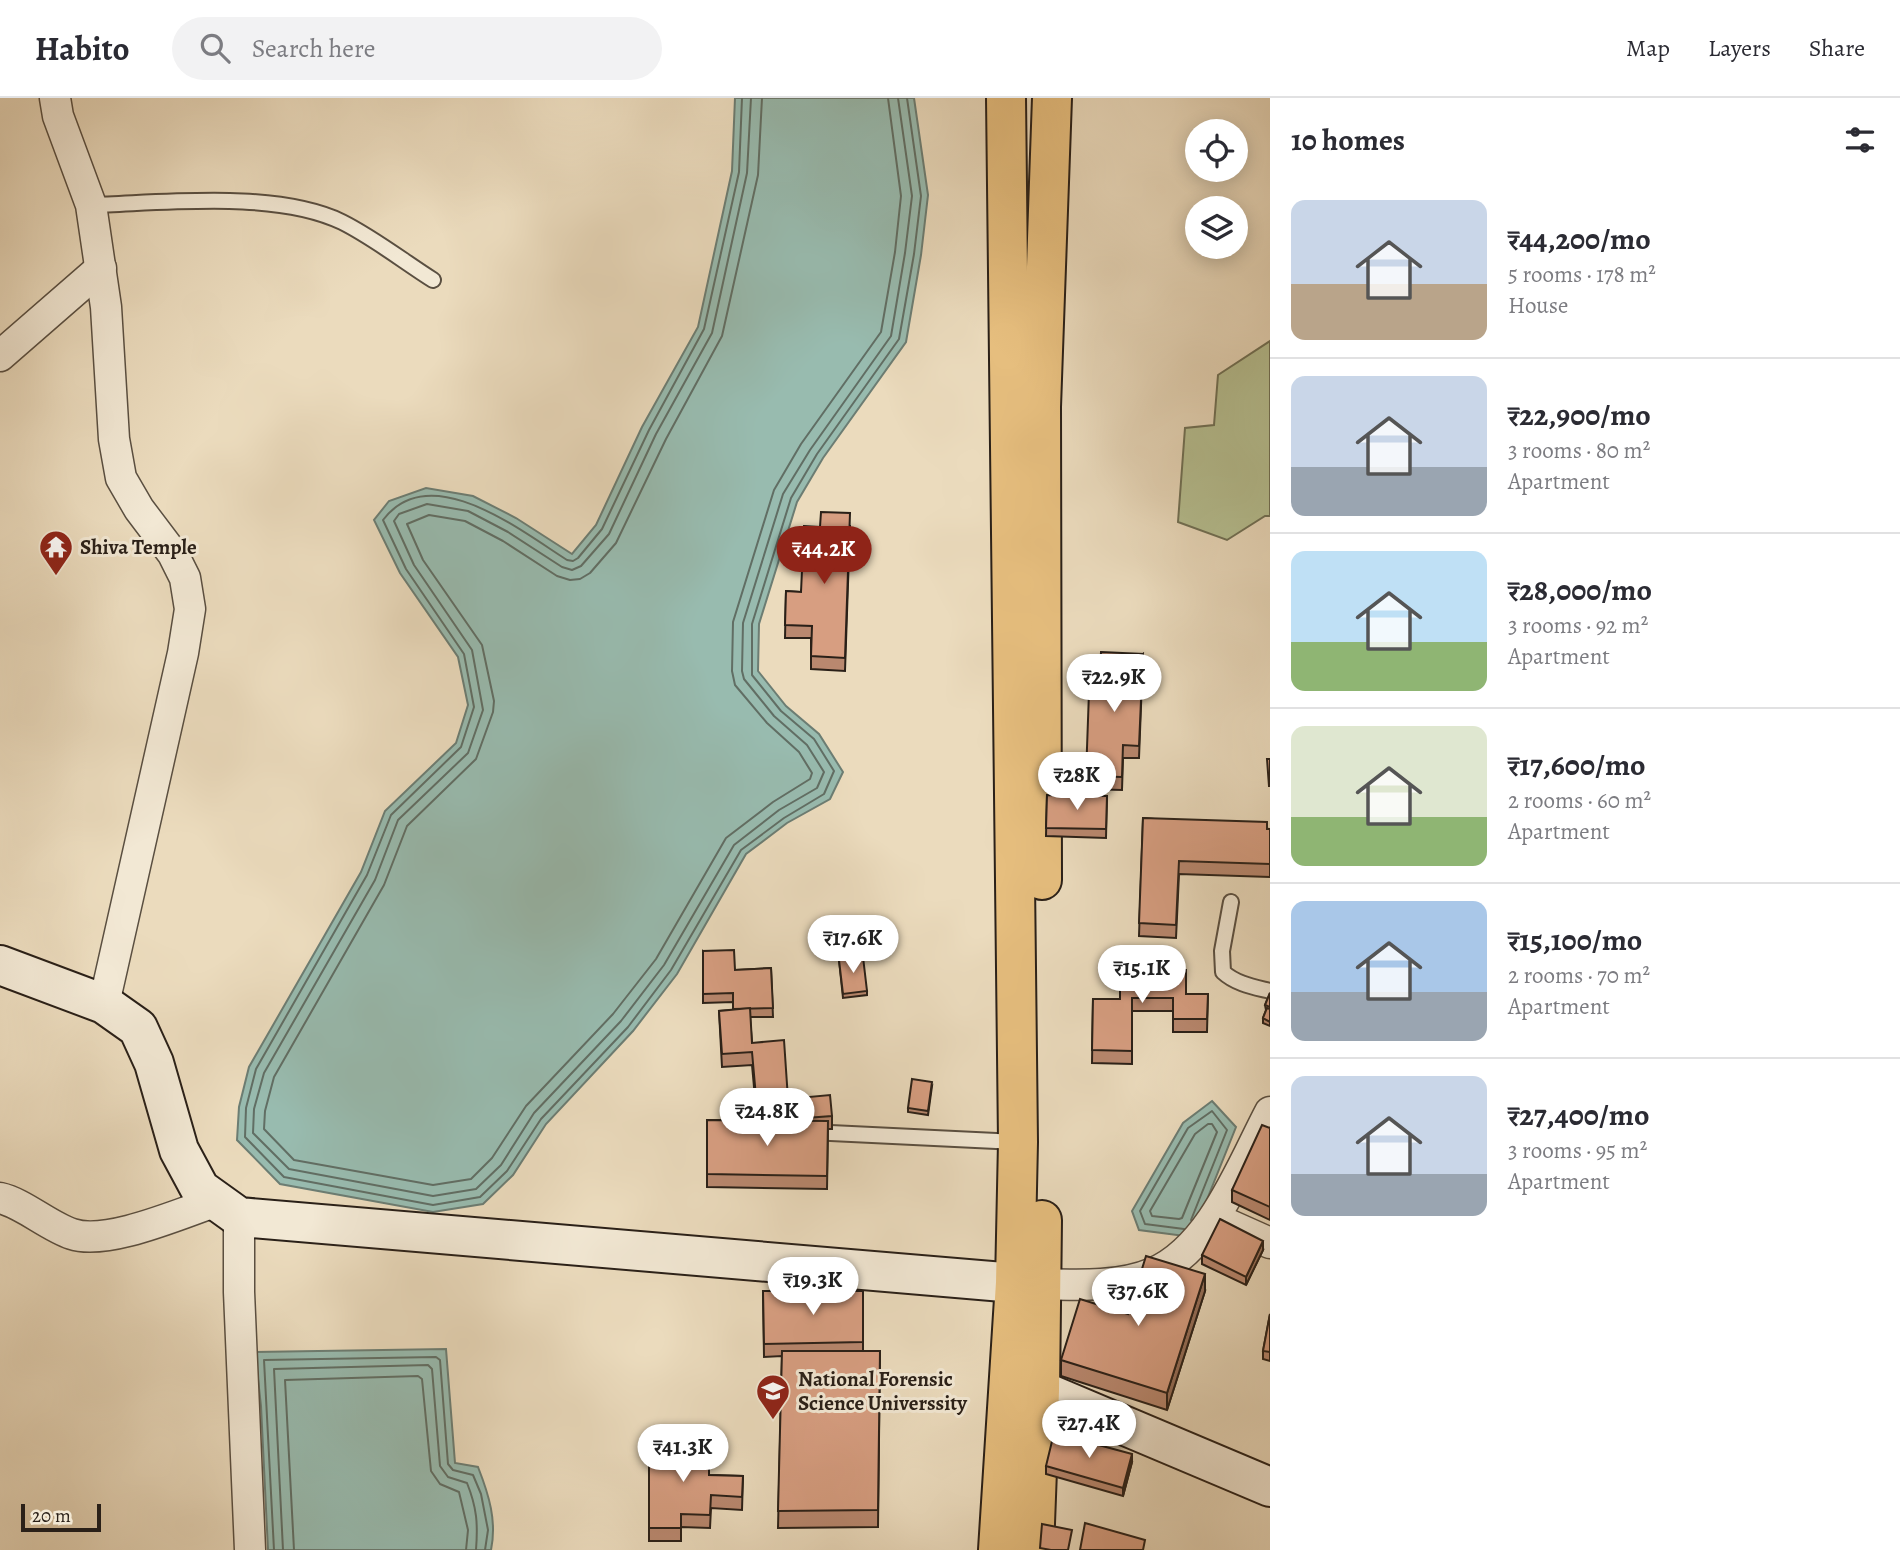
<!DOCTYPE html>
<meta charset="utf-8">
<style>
body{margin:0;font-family:Alegreya,serif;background:#f2f2f3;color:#2b2b33;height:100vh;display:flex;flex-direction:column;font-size:26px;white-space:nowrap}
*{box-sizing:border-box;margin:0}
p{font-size:23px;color:#7c7c81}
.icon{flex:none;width:38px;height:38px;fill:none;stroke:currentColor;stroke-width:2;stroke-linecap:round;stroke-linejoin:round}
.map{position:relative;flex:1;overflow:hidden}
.side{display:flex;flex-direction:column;background:#fff;width:630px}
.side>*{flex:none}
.buttons{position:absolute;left:1185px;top:21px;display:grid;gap:14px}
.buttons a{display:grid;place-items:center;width:63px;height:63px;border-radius:50%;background:#fff;box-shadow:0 4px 18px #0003;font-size:35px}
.scale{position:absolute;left:21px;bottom:18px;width:80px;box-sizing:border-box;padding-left:7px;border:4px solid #2a2018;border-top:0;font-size:19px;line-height:24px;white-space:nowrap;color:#2a2018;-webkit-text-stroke:5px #f2e8d4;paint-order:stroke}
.price{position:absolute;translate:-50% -60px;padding:0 16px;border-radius:24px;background:#fff;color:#222;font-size:23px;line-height:46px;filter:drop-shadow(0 2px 4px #0008)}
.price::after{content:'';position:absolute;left:50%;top:42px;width:21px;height:16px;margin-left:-10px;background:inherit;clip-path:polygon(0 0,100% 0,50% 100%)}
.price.selected{background:#8f2418;color:#fff}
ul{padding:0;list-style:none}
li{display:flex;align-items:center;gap:21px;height:175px;padding:0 21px}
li+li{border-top:2px solid #e1e1e2}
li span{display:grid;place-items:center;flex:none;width:196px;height:140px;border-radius:14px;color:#555}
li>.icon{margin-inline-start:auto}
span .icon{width:84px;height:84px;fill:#fffc;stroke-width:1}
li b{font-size:30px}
h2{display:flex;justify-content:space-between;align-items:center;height:84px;padding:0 21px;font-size:30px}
header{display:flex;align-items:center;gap:42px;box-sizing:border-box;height:98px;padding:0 35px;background:#fff;border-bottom:2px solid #e1e1e2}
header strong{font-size:33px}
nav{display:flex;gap:38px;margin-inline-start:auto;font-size:24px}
.search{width:490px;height:63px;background:#f2f2f3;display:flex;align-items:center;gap:18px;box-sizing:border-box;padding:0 24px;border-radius:38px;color:#7c7c81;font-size:26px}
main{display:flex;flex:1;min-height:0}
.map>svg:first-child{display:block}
.green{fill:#b6c092;stroke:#707055;stroke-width:2}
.water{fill:#98bbaf;stroke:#6c7d73;stroke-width:2}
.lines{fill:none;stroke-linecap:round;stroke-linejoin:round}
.shore{stroke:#616e64;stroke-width:2}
.lane-casing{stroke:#5a4f41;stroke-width:18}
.street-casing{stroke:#5a4f41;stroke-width:33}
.secondary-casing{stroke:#2a2018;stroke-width:42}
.primary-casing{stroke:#2a2018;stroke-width:42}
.lane{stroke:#f2e8d4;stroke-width:14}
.street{stroke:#f2e8d4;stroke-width:30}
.secondary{stroke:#f2e8d4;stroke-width:38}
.primary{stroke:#e6be7e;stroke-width:38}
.wall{fill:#b9886f;stroke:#2a2018;stroke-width:2}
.shaded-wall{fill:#966f5a;stroke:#2a2018;stroke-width:2}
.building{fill:#d79e81;stroke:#2a2018;stroke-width:2}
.labels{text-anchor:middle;stroke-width:6;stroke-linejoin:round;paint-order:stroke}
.poi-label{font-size:21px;font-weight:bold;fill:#2a2018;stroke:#f2e8d4;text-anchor:start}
</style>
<header>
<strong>Habito</strong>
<div class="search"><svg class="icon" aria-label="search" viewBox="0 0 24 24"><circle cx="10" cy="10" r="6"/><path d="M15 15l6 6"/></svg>Search here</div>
<nav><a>Map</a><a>Layers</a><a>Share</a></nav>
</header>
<main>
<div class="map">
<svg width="1270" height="1452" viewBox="0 0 1270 1452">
<rect width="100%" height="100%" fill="#ebdbbd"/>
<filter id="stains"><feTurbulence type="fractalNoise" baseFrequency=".00286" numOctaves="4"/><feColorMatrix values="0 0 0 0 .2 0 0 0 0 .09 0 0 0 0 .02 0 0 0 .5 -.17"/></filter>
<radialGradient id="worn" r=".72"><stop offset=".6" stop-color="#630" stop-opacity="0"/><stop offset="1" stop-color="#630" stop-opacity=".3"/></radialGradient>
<path class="green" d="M1270 243V418H1265L1227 442 1178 424 1185 330 1214 327 1218 277Z"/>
<g class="water">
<path d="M735 0H914L928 97 921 157 906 244 823 360 797 404 759 526 758 573 786 608 819 636 843 674 830 701 787 725 746 756 677 876 633 933 546 1026 513 1077 483 1106 433 1114 280 1086 237 1042 239 1009 249 969 361 774 385 713 456 645 468 607 458 559 400 475 374 422 389 403 426 390 473 398 516 420 572 456 596 427 642 329 698 229 732 73Z"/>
<path d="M1212 1003 1236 1029 1192 1139 1139 1132 1132 1113 1183 1025Z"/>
<path d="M446 1251 455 1365 478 1369C489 1397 497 1423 491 1452H268L261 1308 255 1254Z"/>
</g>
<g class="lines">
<g class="shore">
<path d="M742 0 739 74 704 231 649 332 602 431 578 460 573 463 567 462C521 433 430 360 383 422L406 471 464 556 474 609 461 649 391 717 367 777 256 971 246 1010 245 1039 284 1079 433 1107 480 1099 507 1073 541 1021 628 929 671 872 741 752 784 720 824 696 834 673 814 641 781 613 752 577V526L791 400 817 356 899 241 914 156 921 98 907 0"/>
<path d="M751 0 747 75 712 235 656 336 609 436 581 468 572 472 562 469 508 434 468 413 427 406 399 416 394 423 414 467 472 552 483 612 468 655 398 722 375 782 264 975 254 1011 253 1035 289 1071 433 1098 476 1091 501 1067 534 1015 621 923 664 867 734 747 779 712 817 690 824 674 807 647 774 618 744 581 742 573 743 525 783 396 810 352 891 238 905 155 912 98 898 0"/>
<path d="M762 0 758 77 722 238 666 341 616 445 590 475 580 481 570 482 557 478 503 443 465 423 429 417 407 426 423 462 482 547 494 603 493 614 476 661 407 728 384 787 274 979 265 1013 264 1031 294 1062 433 1087 471 1081 492 1060 526 1008 613 916 656 861 726 740 773 704 810 681 812 675 799 654 767 625 735 587 732 573 733 524 774 392 801 346 881 234 895 154 901 98 888 0"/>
<path d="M1208 1026H1212L1217 1034 1182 1120 1179 1121 1152 1118 1150 1113 1195 1036Z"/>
<path d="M1184 1131 1145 1126 1140 1113 1188 1030 1212 1013 1227 1032 1191 1122"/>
<path d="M274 1452 264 1262 436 1259 440 1262 448 1366 453 1372 473 1377 481 1396 488 1432 485 1452"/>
<path d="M283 1452 274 1271 428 1267 432 1271 440 1368 448 1379 467 1385C477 1410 478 1426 476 1452"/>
<path d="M294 1452 285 1282 418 1278 422 1281 431 1373 440 1386 459 1394 468 1432 466 1452"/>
</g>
<g class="lane-casing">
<g id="lane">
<path d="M91 107C164 105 276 92 342 124 374 140 403 163 433 182"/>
<path d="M1231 804 1222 853 1223 874C1236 886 1254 889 1270 893"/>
<path d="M810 1034 1017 1044"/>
</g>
</g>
<g class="street-casing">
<g id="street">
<path d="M55 0 58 18 91 107 106 209 114 341 121 380 139 411 173 456 185 480 190 511 183 555 104 906"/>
<path d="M0 258 101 170"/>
<path d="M0 1100C23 1105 48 1128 72 1136 107 1148 181 1115 217 1103"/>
<path d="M239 1119V1194L250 1452"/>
<path d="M1214 1120 1270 1145"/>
<path d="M1042 1186C1077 1187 1121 1189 1153 1175 1211 1151 1242 1067 1270 1014"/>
</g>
</g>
<g class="secondary-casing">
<g id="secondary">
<path d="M0 867 104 906 138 930 154 965 179 1052 200 1091 239 1119 1015 1185"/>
<path d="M1040 1292 1270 1389"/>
</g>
</g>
<g class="primary-casing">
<g id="primary">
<path d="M1042 782 1041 309 1052 0"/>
<path d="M998 1452 1015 1185 1018 1044 1006 0"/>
<path d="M1034 1452 1040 1292 1042 1122"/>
</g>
</g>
<use href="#lane" class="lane"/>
<use href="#street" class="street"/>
<use href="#secondary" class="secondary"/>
<use href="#primary" class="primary"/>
</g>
<g class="wall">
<path d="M850 428 845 573 811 571V540H785L786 493 801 494 820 429Z"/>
<path d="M1143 556 1139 660H1123L1122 692 1086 691V678L1099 594Z"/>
<path d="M1047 697 1107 698 1106 740 1046 738Z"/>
<path d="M1143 720 1270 731V779L1179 776 1176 840 1139 838Z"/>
<path d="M703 853 735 872 771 870 773 919H750L752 945 788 1001 832 1018V1031H828L827 1091 707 1089V1022L776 1023V1021L757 1022 752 967 722 969 719 913 733 912V904L703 905Z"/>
<path d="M839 862 867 893V897L843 900Z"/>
<path d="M1270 895V928L1263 925V920L1266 912 1265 907Z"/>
<path d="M1186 896H1208L1207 934H1173V913H1132V966L1092 965 1093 901H1120Z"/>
<path d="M932 988 928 1017 908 1014V1010Z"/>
<path d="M1270 1030V1122L1232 1104V1092Z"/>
<path d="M1263 1152 1246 1187 1202 1166V1157Z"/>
<path d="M763 1193H863V1253H880L878 1429 778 1430 782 1258 764 1259Z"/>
<path d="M1205 1193 1167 1312 1061 1278V1262L1128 1216Z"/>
<path d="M1270 1216V1263L1263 1261V1253Z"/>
<path d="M649 1341 683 1353 709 1377 743 1378 742 1412 711 1410 710 1430 681 1429V1443H649Z"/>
<path d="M1132 1364 1123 1398 1046 1376V1368Z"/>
</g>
<g class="shaded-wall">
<path d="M1263 1143V1152L1246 1187V1179Z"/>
<path d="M1205 1176V1193L1167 1312V1295Z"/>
<path d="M1132 1356V1364L1123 1398V1390Z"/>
</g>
<g class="building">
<path d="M821 414 850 415 845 560 811 558 812 528 785 527 786 493 801 494 804 428 820 429Z"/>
<path d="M1101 554 1143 556 1139 648 1123 647 1122 679 1086 678 1089 594H1099Z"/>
<path d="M1267 661H1270V688H1269Z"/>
<path d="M1047 697 1107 698 1106 731 1046 730Z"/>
<path d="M1143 720 1267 724V731H1270V766L1179 763 1176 827 1139 825Z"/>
<path d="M734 852 735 872 771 870 773 910 733 911V895L703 896V853Z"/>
<path d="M863 859 867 893 843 896 839 862Z"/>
<path d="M1120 871 1186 872V896H1208L1207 921H1173V900H1132V953L1092 952 1093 901H1120Z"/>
<path d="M1270 895V909L1265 907Z"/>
<path d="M750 910 752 945 784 942 788 1001 830 997 832 1018 778 1022 776 1008 757 1010 752 954 722 956 719 913Z"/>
<path d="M1267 910 1270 911V924L1263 920Z"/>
<path d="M912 981 932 984 928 1013 908 1010Z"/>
<path d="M707 1022 828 1023 827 1078 707 1076Z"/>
<path d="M1262 1027 1270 1030V1109L1232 1092Z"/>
<path d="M1220 1121 1263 1143 1246 1179 1202 1157Z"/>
<path d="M1146 1158 1205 1176 1167 1295 1061 1262 1080 1201 1128 1216Z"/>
<path d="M763 1193H863V1244L764 1246Z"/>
<path d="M1270 1216V1254L1263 1253Z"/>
<path d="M782 1253H880L878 1412 778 1413Z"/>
<path d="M1054 1335 1132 1356 1123 1390 1046 1368Z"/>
<path d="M649 1341H682L683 1353 709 1355V1377L743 1378 742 1399 711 1397 710 1417 681 1416V1430H649Z"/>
<path d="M1085 1425 1145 1442 1143 1452H1080Z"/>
<path d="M1042 1426 1072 1432 1068 1452H1051L1040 1450Z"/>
</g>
<defs>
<g id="temple-pin" transform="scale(1.75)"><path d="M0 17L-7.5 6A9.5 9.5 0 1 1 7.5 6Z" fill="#8f2418" stroke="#f2e8d4"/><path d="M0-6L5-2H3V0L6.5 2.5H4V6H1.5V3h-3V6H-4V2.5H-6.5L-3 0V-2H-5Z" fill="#fff"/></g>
<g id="university-pin" transform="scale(1.75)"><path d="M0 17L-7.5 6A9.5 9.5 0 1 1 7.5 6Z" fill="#8f2418" stroke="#f2e8d4"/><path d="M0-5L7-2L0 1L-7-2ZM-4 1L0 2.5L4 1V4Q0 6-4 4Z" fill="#fff"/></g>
</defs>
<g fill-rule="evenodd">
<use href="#temple-pin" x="56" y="449"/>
<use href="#university-pin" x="773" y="1293"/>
</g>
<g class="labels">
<g class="poi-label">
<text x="80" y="456">Shiva Temple</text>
<text x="798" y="1288">National Forensic<tspan x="798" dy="24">Science Universsity</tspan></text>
</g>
</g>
<rect width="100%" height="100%" filter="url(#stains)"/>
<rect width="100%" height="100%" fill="url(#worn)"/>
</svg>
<div class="buttons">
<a><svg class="icon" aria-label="locate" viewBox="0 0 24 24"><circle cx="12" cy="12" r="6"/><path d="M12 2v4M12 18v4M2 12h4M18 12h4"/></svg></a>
<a><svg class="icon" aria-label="layers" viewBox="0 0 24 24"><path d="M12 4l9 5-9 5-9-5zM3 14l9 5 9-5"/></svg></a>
</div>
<div class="scale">20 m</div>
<b class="price selected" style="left:824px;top:488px">₹44.2K</b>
<b class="price" style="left:1114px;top:616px">₹22.9K</b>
<b class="price" style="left:1077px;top:714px">₹28K</b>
<b class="price" style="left:853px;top:877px">₹17.6K</b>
<b class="price" style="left:1142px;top:907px">₹15.1K</b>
<b class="price" style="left:767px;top:1050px">₹24.8K</b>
<b class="price" style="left:813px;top:1219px">₹19.3K</b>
<b class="price" style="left:1138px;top:1230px">₹37.6K</b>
<b class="price" style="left:1089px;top:1362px">₹27.4K</b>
<b class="price" style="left:683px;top:1386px">₹41.3K</b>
</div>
<section class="side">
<h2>10 homes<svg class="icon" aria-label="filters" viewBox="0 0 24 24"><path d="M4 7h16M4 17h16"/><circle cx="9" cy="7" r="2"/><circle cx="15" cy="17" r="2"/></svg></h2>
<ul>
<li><span style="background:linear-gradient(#c9d6e8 60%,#b9a48a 0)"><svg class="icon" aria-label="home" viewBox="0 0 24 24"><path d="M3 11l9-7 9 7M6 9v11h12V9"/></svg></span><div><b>₹44,200/mo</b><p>5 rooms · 178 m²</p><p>House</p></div></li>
<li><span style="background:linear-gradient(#c9d6e8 65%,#9aa5b1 0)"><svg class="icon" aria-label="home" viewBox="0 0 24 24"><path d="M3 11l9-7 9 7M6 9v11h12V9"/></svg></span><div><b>₹22,900/mo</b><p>3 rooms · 80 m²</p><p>Apartment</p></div></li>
<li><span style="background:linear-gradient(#bfe0f5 65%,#8fb573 0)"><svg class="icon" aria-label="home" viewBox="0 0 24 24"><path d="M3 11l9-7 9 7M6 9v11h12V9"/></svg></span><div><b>₹28,000/mo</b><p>3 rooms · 92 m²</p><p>Apartment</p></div></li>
<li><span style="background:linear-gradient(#dfe7d0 65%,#8fb573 0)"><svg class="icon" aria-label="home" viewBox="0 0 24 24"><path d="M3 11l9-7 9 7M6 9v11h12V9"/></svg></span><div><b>₹17,600/mo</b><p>2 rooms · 60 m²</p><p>Apartment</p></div></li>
<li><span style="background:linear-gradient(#a9c7e8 65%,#9aa5b1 0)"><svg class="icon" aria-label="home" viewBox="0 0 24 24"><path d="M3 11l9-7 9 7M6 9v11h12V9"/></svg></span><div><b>₹15,100/mo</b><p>2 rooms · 70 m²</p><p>Apartment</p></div></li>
<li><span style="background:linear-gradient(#c9d6e8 70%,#9aa5b1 0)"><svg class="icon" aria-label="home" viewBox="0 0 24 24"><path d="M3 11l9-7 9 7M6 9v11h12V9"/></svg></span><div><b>₹27,400/mo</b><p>3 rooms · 95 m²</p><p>Apartment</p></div></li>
</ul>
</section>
</main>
